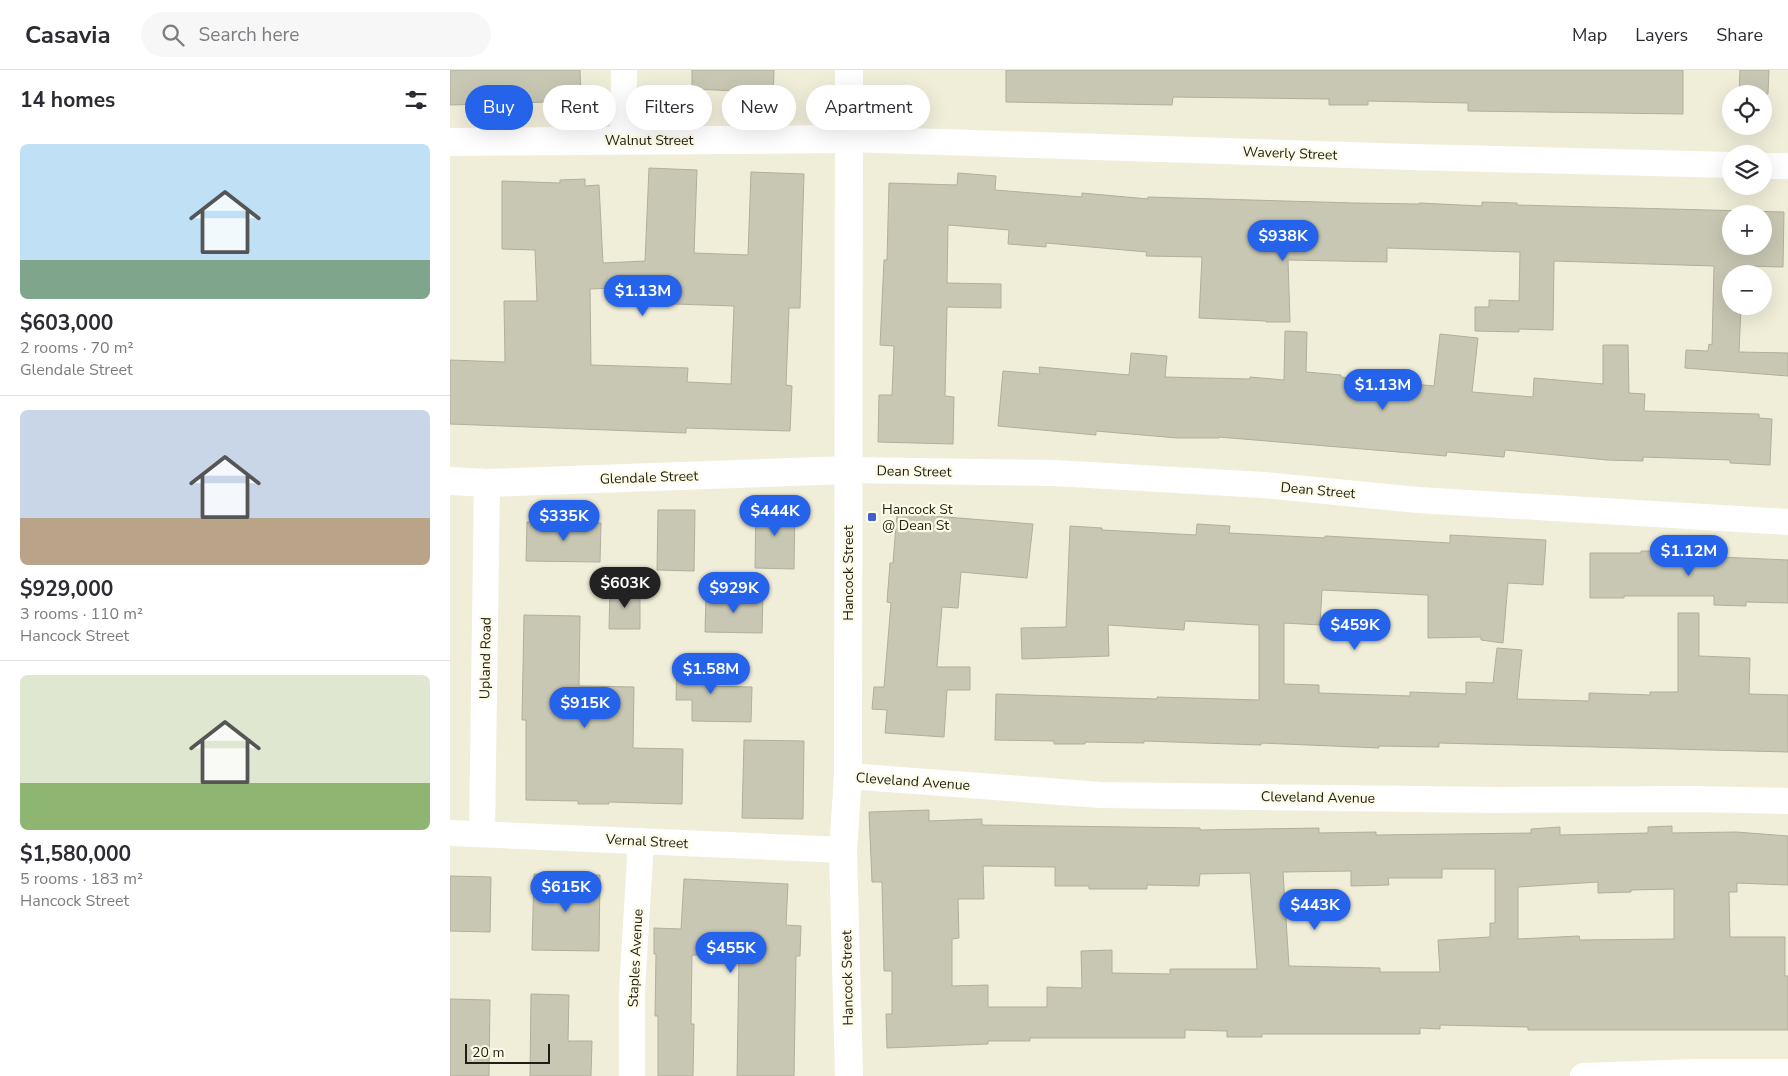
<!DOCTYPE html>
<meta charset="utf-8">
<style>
body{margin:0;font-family:"Nunito Sans",sans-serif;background:#f7f7f7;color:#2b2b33;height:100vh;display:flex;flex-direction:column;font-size:19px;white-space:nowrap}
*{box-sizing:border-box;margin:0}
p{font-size:16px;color:#7c7c81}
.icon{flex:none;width:28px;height:28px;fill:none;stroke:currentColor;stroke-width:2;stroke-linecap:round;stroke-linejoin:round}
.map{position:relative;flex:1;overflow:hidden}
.details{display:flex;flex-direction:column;background:#fff;width:450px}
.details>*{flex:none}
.hud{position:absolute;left:15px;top:15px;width:475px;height:45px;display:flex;gap:10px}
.tools{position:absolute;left:1272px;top:15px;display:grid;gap:10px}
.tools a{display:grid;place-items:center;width:50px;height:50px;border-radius:50%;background:#fff;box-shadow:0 5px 20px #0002;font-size:25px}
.scale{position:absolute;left:15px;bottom:12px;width:85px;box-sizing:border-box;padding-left:5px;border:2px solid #1e1e16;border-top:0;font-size:14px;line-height:18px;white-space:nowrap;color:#1e1e16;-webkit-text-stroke:4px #fdfbe6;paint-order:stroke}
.price{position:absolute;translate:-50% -42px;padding:0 11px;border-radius:18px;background:#2563eb;color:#fff;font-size:16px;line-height:32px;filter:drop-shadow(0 1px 2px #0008)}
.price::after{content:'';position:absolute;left:50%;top:30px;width:15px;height:11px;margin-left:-8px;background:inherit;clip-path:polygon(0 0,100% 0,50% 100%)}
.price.active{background:#222;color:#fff}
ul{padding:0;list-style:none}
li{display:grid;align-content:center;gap:10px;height:265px;padding:0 20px}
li+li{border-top:1px solid #e1e1e2}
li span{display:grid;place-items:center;height:155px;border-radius:8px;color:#555}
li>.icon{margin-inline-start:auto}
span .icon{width:90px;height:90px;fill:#fffc;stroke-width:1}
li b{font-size:21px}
h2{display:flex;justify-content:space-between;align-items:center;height:60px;padding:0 20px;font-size:21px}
.pill{padding:0 18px;border-radius:22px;background:#fff;box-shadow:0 5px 20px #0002;font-size:18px;line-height:45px}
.pill.active{background:#2563eb;color:#fff}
header{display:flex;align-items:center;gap:30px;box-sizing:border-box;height:70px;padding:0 25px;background:#fff;border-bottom:1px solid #e1e1e2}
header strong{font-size:24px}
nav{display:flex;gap:28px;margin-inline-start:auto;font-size:18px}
.search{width:350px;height:45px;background:#f7f7f7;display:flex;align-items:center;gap:12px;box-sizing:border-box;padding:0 18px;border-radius:28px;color:#7c7c81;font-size:19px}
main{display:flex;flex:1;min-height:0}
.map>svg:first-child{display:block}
.building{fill:#c8c7b3;stroke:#b0af9b;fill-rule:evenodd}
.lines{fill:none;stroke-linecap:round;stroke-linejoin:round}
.minor{stroke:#fff;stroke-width:26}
.tertiary{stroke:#fff;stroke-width:28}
.poi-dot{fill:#425fd2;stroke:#fdfbe6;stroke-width:2}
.labels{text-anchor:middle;stroke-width:4.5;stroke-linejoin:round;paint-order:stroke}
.street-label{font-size:14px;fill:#1e1e16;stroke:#fdfbe6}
.poi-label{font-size:14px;fill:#1e1e16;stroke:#fdfbe6;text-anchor:start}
</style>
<header>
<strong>Casavia</strong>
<div class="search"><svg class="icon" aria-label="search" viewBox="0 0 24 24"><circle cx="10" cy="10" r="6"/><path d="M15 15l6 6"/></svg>Search here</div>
<nav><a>Map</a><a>Layers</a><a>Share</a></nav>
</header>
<main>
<section class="details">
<h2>14 homes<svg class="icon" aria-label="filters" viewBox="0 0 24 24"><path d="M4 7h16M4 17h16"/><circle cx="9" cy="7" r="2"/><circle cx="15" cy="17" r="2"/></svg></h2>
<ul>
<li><span style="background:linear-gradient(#bfe0f5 75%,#7fa58c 0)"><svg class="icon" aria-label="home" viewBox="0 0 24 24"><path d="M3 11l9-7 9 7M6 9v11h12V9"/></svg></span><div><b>$603,000</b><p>2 rooms · 70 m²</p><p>Glendale Street</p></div></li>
<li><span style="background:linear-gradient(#c9d6e8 70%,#b9a48a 0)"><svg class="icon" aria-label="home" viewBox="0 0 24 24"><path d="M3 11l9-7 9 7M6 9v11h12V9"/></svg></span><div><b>$929,000</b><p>3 rooms · 110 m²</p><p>Hancock Street</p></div></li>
<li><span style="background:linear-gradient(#dfe7d0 70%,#8fb573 0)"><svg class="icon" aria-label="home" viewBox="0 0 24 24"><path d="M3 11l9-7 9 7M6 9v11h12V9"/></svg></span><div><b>$1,580,000</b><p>5 rooms · 183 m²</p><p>Hancock Street</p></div></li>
</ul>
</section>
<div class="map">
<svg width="1338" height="1006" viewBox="0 0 1338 1006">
<rect width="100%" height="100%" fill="#f0eed9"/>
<g class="building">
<path d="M0 0H130L131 31 0 35Z"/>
<path d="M242 0H324L323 31 286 30 287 21 242 19Z"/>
<path d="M556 0H1233V44L1018 41V33L918 31V35H879V29L723 27 722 35 556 32Z"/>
<path d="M1290 0H1319L1318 24H1289Z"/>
<path d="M199 98 247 100 244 183 298 185 301 102 354 104 350 238H339L336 315 342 316 340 361 236 358V363L0 354V290L55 292 54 231H87L85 180 52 179V111L110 113V110L135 109V116L149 115 153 193 195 191ZM194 217V233L284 236 281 314 237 312 238 298 141 295 140 219Z"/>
<path d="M508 103 546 106 545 120 632 127V123L698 129V127L904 133 969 134V133L1032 136V132L1067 133V135L1334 142 1333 197 1293 196 1292 204H1281V236H1291L1289 282 1338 283V306L1235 298 1236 280 1258 281 1259 274 1262 275 1264 196 1104 191 1103 260 1069 259V262L1025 261V237H1039V230L1069 231 1070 182 937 178V192L838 190 840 252H816V251L749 248 752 187 696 186 697 182 596 173V177L558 174 559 160 498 155 497 213 551 214V238L497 237 495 326 504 327 503 374 428 372 429 325H442L444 276 430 275 434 190H437L439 113 507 115ZM1281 144H1314V176H1281Z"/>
<path d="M835 261 857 262 856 302 891 305V307L984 316 990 264 1028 268 1022 322 1083 327 1084 308 1153 314V275H1178L1179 323 1195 324 1194 341 1309 344V348L1322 349 1320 395 1280 393V390L1193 387V391L1157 390 1055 380 1054 387 997 382 996 386 769 367V368H727L646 361V365L548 356 553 301 590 304 589 297 679 305 681 283 717 286 715 307 800 309V307L834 310Z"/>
<path d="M306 436H345L344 499 305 498Z"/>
<path d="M208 440H245L244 501 207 500Z"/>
<path d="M447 443 583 454 577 508 511 502 508 538 492 537 487 597H520V620H497L494 667 435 663 437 640 422 639 424 617H434L441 533 437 532 440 493H443Z"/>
<path d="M77 452 151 453 150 492 76 491Z"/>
<path d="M747 454 780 456 779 463 875 468V466L1000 473V465L1096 470 1093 515 1058 513 1053 573 1031 570V567L978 568V525L872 520 870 555 834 553V614L869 615V623L960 626V622L1016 624V612L1043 613 1047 578 1072 580 1067 629 1139 631V623L1200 625V622H1228V543H1249V586L1300 588 1299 624 1338 625V682L989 673V677L929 676V678L811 673V675L694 671V673L635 672V674H604V671L545 670 546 624 707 629V627L809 630V555L735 551 734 560 658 555 659 586 572 589 571 558 616 557 620 456 652 458V460L746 465Z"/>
<path d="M1191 481H1225V485L1338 490V533L1296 532V536L1264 535V526H1174V528H1140V483H1191Z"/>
<path d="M160 518 190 519V559H159Z"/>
<path d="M256 525 313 526 312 563 255 562Z"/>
<path d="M74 545 130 546 129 616 184 617 183 678 233 679 232 734 159 732V734H128V731L76 730V650H72Z"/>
<path d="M227 589H256V616L302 617 301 652 242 651V630H226Z"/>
<path d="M294 670 354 671 353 749 292 748Z"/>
<path d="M479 740V751L532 749V755L750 758V760L869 758V763L926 762V765L1081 763V759L1110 757V765L1198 763V757L1222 756V763L1286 762 1338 766V815L1287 813V822H1279L1280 867H1335V906H1338V960H1078V957L990 955V959L970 958V964H812V967H777V961L735 960V968H580V971H538V974L437 978 436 944H442V901H434L432 812H422L419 742ZM533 796 605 797V816H639V819H697V815L749 816 750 804 800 803 807 899H720V904L662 903V880L631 881 632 918 597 917V937H538V915L502 916V869L509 868 508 829H534ZM992 799H1045V853H1040V867L988 870 990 902H930V898L839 896 833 802 901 801V816L939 815 938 808H992ZM1148 812V823L1181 822V820L1224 819V869L1130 870 1129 866 1068 869V817Z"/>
<path d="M84 804 150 805 149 881 82 880Z"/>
<path d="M0 806 41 807 40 862 0 861Z"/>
<path d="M234 809 338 814 336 855 351 856 350 886H346L344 1006H287L289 886 242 885 241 954H244L243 1006H208V946H205L206 884H204V858L231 859Z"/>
<path d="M81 924 119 925 118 971H142L141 1006H80Z"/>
<path d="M0 929 40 930 39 1006H0Z"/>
</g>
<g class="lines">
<g class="minor">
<path d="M398 69 961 87 1281 95"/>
<path d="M173 70 174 0"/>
<path d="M1314 96H1338"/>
<path d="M398 400 605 403 813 415 968 430 1338 452"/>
<path d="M398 706 651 725 1048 730 1242 729 1338 731"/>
<path d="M0 763 393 780"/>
<path d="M32 763 37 413"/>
<path d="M182 1006V920L191 771"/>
<path d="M1133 1006 1244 1002H1338"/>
</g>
<g class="tertiary">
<path d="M399 0 398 706 393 780 399 1006"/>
<path d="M0 72 398 69"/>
<path d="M0 411 37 413 398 400"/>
</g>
</g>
<rect class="poi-dot" x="417" y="442" width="10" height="10" rx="2.5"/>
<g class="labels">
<g class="street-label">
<text x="199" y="75">Walnut Street</text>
<text transform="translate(840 83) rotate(2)" y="5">Waverly Street</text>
<text transform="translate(464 401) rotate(1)" y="5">Dean Street</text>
<text transform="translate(199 407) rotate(-2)" y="5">Glendale Street</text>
<text transform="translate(868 420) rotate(5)" y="5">Dean Street</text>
<text transform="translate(398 503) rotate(-90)" y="5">Hancock Street</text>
<text transform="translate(35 588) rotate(-89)" y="5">Upland Road</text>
<text transform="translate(463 711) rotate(4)" y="5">Cleveland Avenue</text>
<text transform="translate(868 727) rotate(1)" y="5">Cleveland Avenue</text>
<text transform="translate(197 771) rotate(3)" y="5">Vernal Street</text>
<text transform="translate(185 888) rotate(-87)" y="5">Staples Avenue</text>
<text transform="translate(397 908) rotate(-91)" y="5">Hancock Street</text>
</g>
<g class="poi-label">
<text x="432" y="444">Hancock St<tspan x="432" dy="16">@ Dean St</tspan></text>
</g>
</g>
</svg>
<div class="tools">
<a><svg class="icon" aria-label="locate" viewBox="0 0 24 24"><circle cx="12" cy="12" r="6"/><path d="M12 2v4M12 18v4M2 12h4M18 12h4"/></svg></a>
<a><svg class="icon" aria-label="layers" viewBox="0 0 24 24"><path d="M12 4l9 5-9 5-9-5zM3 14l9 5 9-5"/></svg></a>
<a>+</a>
<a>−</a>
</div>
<div class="scale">20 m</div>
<b class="price" style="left:833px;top:192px">$938K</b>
<b class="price" style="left:193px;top:247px">$1.13M</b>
<b class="price" style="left:933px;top:341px">$1.13M</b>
<b class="price" style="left:325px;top:467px">$444K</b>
<b class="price" style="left:114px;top:472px">$335K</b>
<b class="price" style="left:1239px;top:507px">$1.12M</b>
<b class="price active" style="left:175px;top:539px">$603K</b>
<b class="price" style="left:284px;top:544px">$929K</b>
<b class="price" style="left:905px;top:581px">$459K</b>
<b class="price" style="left:261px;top:625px">$1.58M</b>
<b class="price" style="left:135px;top:659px">$915K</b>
<b class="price" style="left:116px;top:843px">$615K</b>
<b class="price" style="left:865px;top:861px">$443K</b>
<b class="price" style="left:281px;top:904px">$455K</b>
<div class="hud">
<a class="pill active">Buy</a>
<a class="pill">Rent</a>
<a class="pill">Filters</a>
<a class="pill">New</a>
<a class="pill">Apartment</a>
</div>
</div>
</main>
